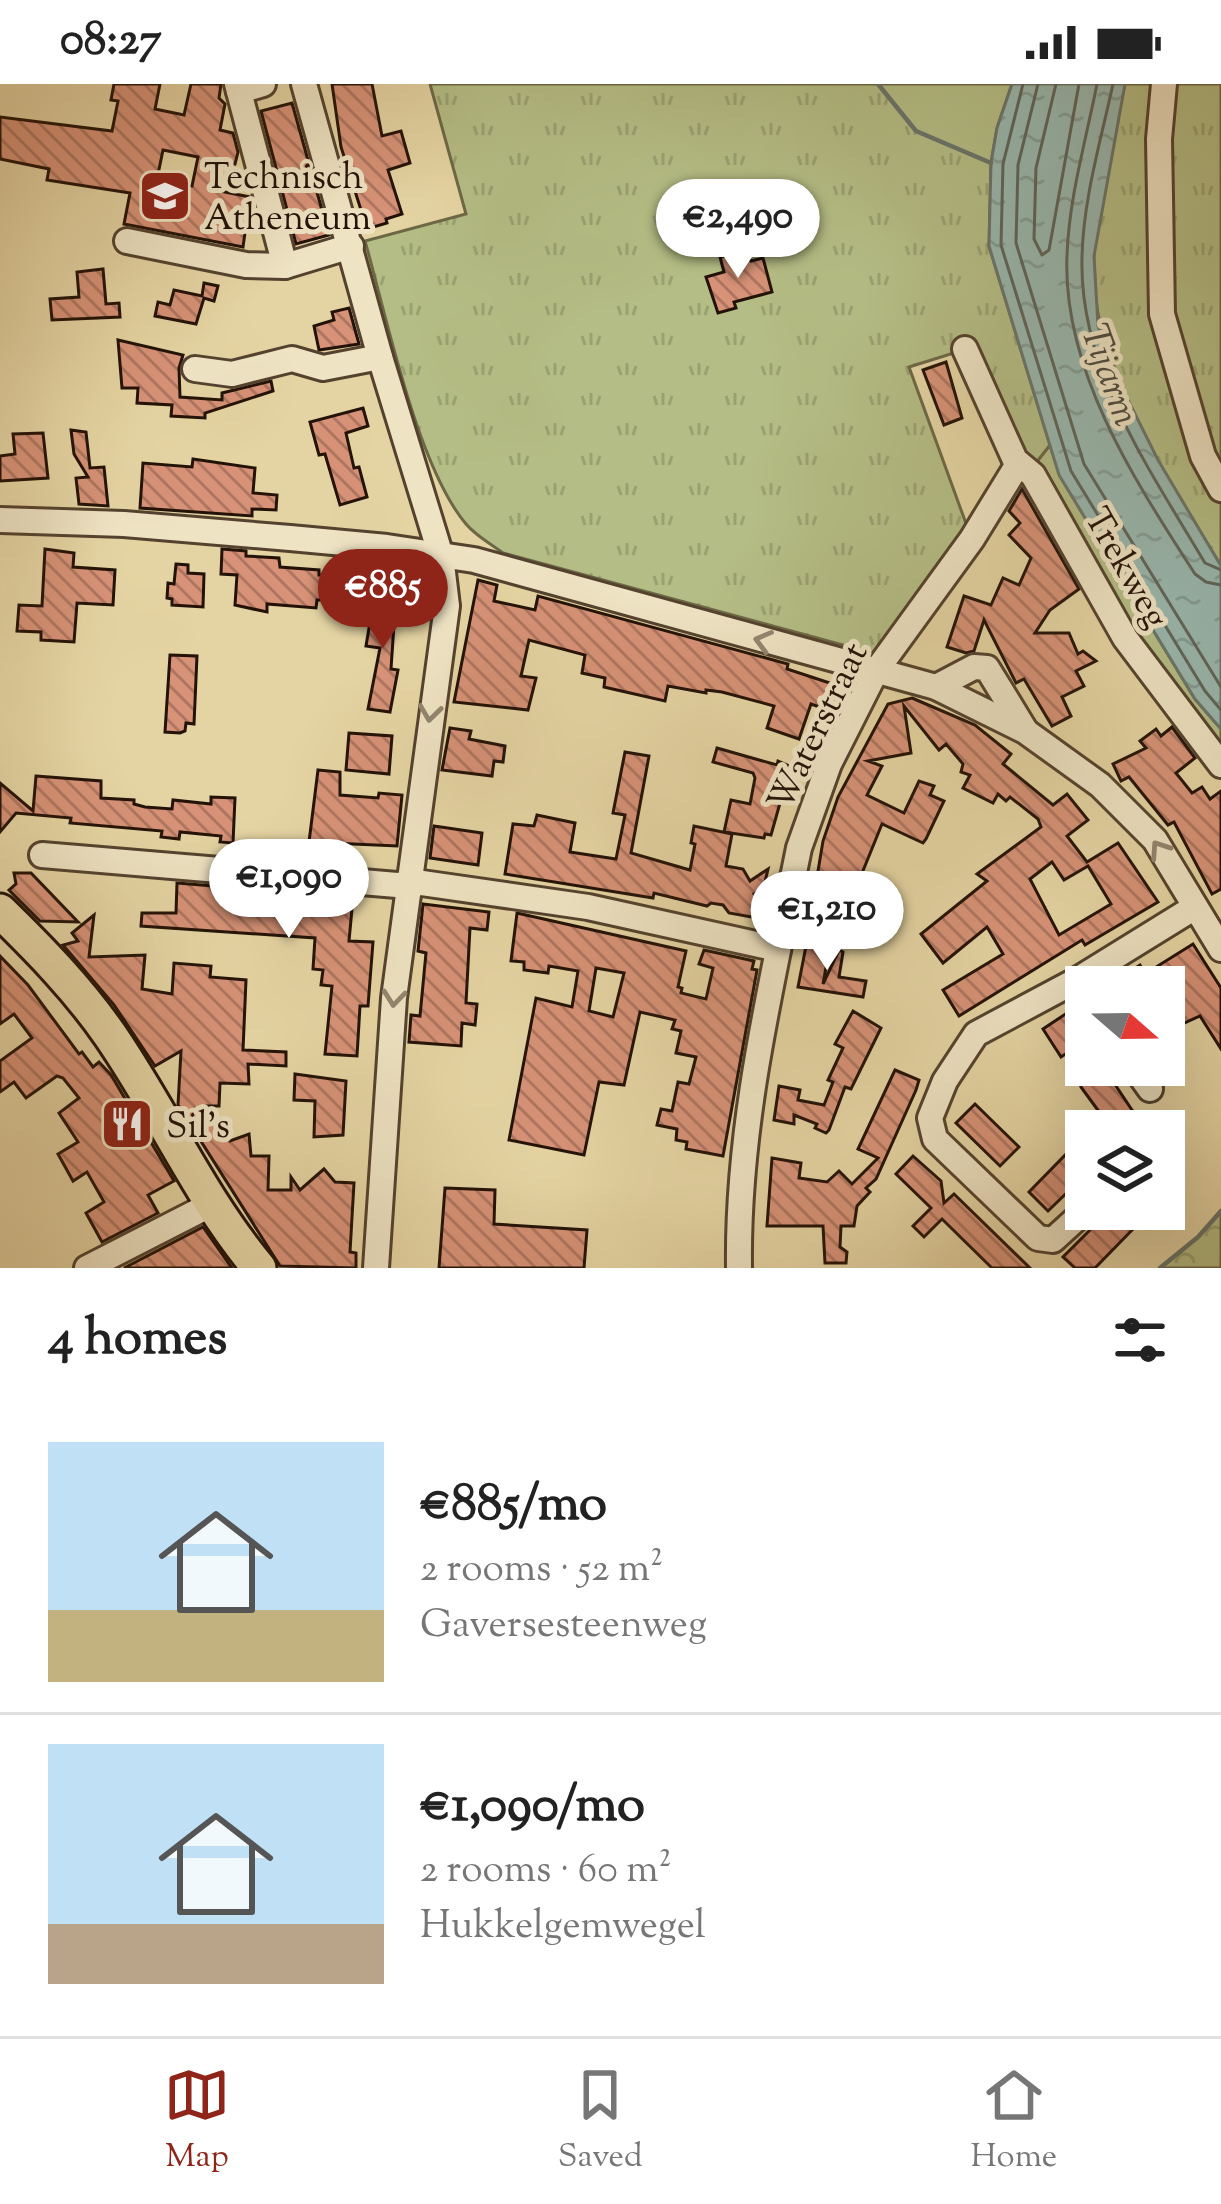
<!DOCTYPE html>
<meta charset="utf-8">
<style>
body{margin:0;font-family:"Sorts Mill Goudy",serif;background:#f6f6f6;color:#222;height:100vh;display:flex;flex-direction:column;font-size:45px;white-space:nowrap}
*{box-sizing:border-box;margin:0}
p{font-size:39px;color:#767676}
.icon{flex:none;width:66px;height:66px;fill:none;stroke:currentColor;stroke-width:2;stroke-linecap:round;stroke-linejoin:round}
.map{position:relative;height:1184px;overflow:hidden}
.details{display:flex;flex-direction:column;background:#fff;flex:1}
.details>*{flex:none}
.needle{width:78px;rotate:110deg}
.tools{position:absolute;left:1065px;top:882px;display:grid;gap:24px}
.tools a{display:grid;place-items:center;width:120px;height:120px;border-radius:0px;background:#fff;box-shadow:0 12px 48px #0002;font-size:60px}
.price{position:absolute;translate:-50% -102px;padding:0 27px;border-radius:42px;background:#fff;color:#222;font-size:39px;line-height:78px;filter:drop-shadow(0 3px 6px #0008)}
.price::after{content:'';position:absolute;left:50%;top:72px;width:36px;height:27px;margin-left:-18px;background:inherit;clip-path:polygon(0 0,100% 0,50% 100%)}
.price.active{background:#8f2418;color:#fff}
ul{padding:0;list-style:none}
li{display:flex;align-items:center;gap:36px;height:300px;padding:0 48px}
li+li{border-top:3px solid #e0e0e0}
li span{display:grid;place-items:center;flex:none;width:336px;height:240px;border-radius:0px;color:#555}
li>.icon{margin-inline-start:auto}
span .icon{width:144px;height:144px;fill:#fffc;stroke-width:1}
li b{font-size:51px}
h2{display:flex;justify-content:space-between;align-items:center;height:144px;padding:0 48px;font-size:51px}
.status{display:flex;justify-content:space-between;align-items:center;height:84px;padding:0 60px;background:#fff;direction:ltr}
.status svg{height:33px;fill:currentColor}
.dock{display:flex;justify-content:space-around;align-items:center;height:168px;border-top:3px solid #e0e0e0;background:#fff;font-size:33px;color:#767676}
.dock a{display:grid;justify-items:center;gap:6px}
.dock .active{color:#8f2418}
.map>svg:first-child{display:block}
.grass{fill:#b4bd85;stroke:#6c6846;stroke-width:3}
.forest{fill:url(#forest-crowns);stroke:#6c6846;stroke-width:3}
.park{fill:url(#park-tufts);stroke:#6c6846;stroke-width:3}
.water{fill:url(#water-ripples);stroke:#69756b;stroke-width:3}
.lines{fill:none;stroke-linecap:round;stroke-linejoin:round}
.shore{stroke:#5e645a;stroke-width:3}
.stream{stroke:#69756b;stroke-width:4.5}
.building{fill:url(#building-back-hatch);stroke:#231207;stroke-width:3;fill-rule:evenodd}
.minor-casing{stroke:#54422e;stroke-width:30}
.major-casing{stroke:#231207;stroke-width:39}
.minor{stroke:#eee3c3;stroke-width:24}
.major{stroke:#e5d4a3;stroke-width:33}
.oneway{stroke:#93856e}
.labels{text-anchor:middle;stroke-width:10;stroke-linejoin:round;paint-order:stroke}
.poi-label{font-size:36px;fill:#231207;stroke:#eee3c3;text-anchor:start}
.street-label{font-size:36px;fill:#231207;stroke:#eee3c3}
.water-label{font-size:39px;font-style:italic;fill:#4c4c41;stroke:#eee3c3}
</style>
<div class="status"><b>08:27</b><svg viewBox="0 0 49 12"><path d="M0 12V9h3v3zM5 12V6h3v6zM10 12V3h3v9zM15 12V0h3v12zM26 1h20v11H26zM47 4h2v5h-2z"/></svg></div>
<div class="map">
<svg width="1221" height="1184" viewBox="0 0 1221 1184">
<defs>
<pattern id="forest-crowns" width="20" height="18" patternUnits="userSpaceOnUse" patternTransform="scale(3)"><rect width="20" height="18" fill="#b4bd85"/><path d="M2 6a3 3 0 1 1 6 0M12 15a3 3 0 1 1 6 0" fill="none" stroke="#9aa171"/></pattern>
<pattern id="park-tufts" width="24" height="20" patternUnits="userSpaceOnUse" patternTransform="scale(3)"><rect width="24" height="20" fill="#b4bd85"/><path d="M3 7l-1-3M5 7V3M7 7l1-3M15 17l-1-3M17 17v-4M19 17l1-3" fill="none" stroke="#9aa171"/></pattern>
<pattern id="water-ripples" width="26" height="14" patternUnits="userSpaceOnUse" patternTransform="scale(3)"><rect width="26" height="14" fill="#98b7ae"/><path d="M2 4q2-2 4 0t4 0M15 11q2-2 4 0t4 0" fill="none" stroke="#839c94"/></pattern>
<pattern id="building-back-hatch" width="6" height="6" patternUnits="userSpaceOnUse" patternTransform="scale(3)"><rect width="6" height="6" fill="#d79277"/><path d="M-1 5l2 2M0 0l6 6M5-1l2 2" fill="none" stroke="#ae7660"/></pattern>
</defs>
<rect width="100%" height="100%" fill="#e5d4a3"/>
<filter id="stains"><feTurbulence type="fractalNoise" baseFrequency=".00167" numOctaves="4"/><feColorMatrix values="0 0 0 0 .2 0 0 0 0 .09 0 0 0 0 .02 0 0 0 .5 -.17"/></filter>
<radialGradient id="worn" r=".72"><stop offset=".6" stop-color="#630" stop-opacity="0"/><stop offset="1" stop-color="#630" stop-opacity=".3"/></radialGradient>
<g class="grass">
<path d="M878 0H1012L997 44 991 79 916 47Z"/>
<path d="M1050 361 1060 392 1195 615 1221 645V671L1106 511 1035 380Z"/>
</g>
<path class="forest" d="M1221 1127V1184H1160L1198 1153Z"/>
<g class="park">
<path d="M430 0H878L916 47 991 79 989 162 1050 361 1035 380 1027 377 960 267 909 283 968 445 876 570 503 469C491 460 476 452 466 440 417 382 387 234 365 157L466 130Z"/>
<path d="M1125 0H1221V482C1166 389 1088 284 1094 172 1096 115 1113 56 1125 0Z"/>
</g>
<path class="water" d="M1012 0H1125L1094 172 1098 242 1126 312 1158 376 1221 482V645L1195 615 1059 391 989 162 991 79 997 44Z"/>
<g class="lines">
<g class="shore">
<path d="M1023 0 1003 80 1001 161 1071 387 1205 607 1221 626"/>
<path d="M1038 0 1018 81 1016 159 1084 380 1221 603"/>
<path d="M1056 0 1036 84 1034 155 1042 171 1049 166 1079 0"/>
<path d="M1097 0C1086 56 1069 114 1067 171 1062 286 1135 397 1195 490L1206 498 1221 501"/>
<path d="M1113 0C1101 56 1083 116 1082 174 1079 286 1150 386 1205 479L1221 486"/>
</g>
<g class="stream">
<path d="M878 0 916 47 991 79"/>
<path d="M1160 1184 1198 1153 1221 1127"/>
</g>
</g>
<g class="building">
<path d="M114 0H160L155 25 184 31 191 0H221L219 14 225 20 220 46 233 49 238 68 235 80 221 78 215 106 250 113 243 163 124 140 130 109 47 96 49 85 0 75V33L112 47 118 17 111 16ZM163 66 198 73 192 102 157 95Z"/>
<path d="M332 0H372L382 52 401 47 410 79 388 86 402 130 386 135 387 139 367 145 341 63Z"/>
<path d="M292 19 329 151 296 160 261 27Z"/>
<path d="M745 168 751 177 763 174 772 208 734 218 736 224 718 229 706 193 724 188 720 173Z"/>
<path d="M103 185 106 220 119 219 120 233 52 236 50 215 79 213 77 188Z"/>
<path d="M204 199 218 202 214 217 204 214 196 240 155 232 158 218 170 221 174 206 202 212Z"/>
<path d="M349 224 359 260 319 266 314 242 334 236 332 228Z"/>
<path d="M118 256 183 271 179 284 180 313 222 316V309L271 297 273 307 205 329V334L171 332 172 321 137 319 138 304H122Z"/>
<path d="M946 278 962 334 944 341 923 286Z"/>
<path d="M363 324 368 342 346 349 354 384 359 383 367 413 340 421 325 370 319 371 310 338Z"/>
<path d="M71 346 86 348 90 384 104 383 108 422 79 420 76 394 88 393 74 370Z"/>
<path d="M43 349 48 394 0 397V372L15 370 13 350Z"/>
<path d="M193 375 255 384 253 409 277 411 276 426 252 425V432L140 424 143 379 192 383Z"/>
<path d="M1022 405 1079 505 1050 526 1035 549H1069L1078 570 1083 567 1096 577 1076 587 1084 602 1062 613 1071 632 1052 642 1024 595 1016 599 984 536 974 567 966 569 947 563 964 512 991 521 1003 494 1019 501 1031 474 1009 451 1020 439 1009 427Z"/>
<path d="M45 465 74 469 73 483 115 486 113 521 77 519 74 558 41 556V548L17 547 19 521 42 522Z"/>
<path d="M222 465 246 467V472L279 474 280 483 319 486V491H325L324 516H317L316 524 267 520V528L235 521 237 491 221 490Z"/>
<path d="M176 480 188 481V489L204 490 203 523 172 521V515L167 514 168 499 174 500Z"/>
<path d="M478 496 497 501 494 517 535 526 538 512 788 580 787 585 848 605 841 620 828 616 825 625 811 620 799 655 767 644 774 622 722 608 706 606V609L668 602 665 617 604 603 605 594 582 589 585 571 529 556 521 592 536 594 528 626 454 618Z"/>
<path d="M375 509 396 511 391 585 398 586 390 628 368 625 380 564 366 562Z"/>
<path d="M170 571 197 572 194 640 186 639 185 647 180 649 165 648Z"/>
<path d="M912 614 975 641 1011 670 1003 680 1053 721 1067 710 1088 736 1067 752 1087 778 1118 759 1158 818 1085 861 1082 856 959 932 943 906 1003 870 987 843 943 879 921 850 987 797 977 790 1041 743 1038 735 1010 713 1006 717 998 710 993 719 963 704 970 691 961 688 963 680 946 660 939 666 904 622 911 669 868 677 882 682 867 711 904 729 919 697 934 702 930 711 944 717 926 755 923 759 882 740 858 799 841 796 838 814 814 811 823 757 838 713 888 620ZM1052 778 1064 796 1088 782 1111 820 1059 851 1030 795Z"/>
<path d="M1172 643 1195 674 1176 689 1192 709 1202 703 1210 715 1221 707V805L1212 810 1174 738 1168 741 1129 693 1121 697 1113 680 1146 664 1140 657 1156 645 1161 652Z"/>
<path d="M450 644 471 647 469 655 505 662 503 678 494 677 492 692 442 686Z"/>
<path d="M349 649 392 652 389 690 346 686Z"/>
<path d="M717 664 777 681 778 677 796 685 782 712 771 751 765 750 764 754 724 748 731 716 750 720 755 694 753 689 713 678Z"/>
<path d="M625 668 649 672 631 769 690 786 695 760 691 759 694 742 732 750 726 782 743 785 750 797 768 785 763 806 754 810 760 821 757 834 729 829 723 821 711 819 707 822 654 809 653 814 505 790 513 740 534 742 537 731 575 739 570 768 616 775 625 731 613 729Z"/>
<path d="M318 686 340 688V711L378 714 379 709 402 711 397 762 309 758Z"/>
<path d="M36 692 101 697V714L134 716V720L145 723 172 725 173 716 211 720V713L235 714 233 759 220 758 221 752 180 748 179 755 161 753 162 747 70 739 71 734 16 729 0 748V699L33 727Z"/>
<path d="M434 742 482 749 478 781 430 774Z"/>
<path d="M14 789H31L78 838 40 837 9 806 16 800Z"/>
<path d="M177 799 299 809 298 815 324 817V811L353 814 349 857 373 858 368 922H360L357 972 325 970 332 902 321 901 323 886 313 885 315 854 141 842 142 829H176Z"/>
<path d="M423 820 489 828 487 846 470 844 466 919 477 920 475 941 462 939 461 962 409 958 411 931 420 932 426 869 418 867Z"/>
<path d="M517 829 686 867 678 903 682 904 681 909 706 915 713 884 699 880 704 866 754 877 752 885 757 886 723 1072 686 1065 687 1058 676 1056 677 1045 657 1041 661 1025 672 1027 678 998 689 1000 696 973 676 969 681 947 672 945 675 936 640 928 624 1001 599 998 584 1071 509 1056 536 914 572 923 578 887 549 882 548 889 524 886V878L511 877ZM596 884 624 889 613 933 589 927Z"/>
<path d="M94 831 89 873 145 871 142 905 172 910 174 879 211 882 210 893 246 896 243 966 286 968V982L248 980 249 1000 220 999 219 1022H207L230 1057 249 1050 251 1072H269L268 1106H291V1093L300 1106 324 1085 335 1098 354 1099 350 1168 356 1169V1184L280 1182 178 1021 181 967 155 982 114 921 63 861 78 857 72 849Z"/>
<path d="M807 857 830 861 823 900 839 866 843 868 839 893 866 897 863 913 798 903Z"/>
<path d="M1193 860 1221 904V965L1200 932 1182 940 1164 913V903L1156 899 1151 903 1145 893 1133 900 1127 889 1140 881 1145 890Z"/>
<path d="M0 872 28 901 79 970 82 968 93 983 99 978 111 991 174 1097 148 1111 158 1129 102 1158 86 1129 104 1118 87 1088 73 1097 58 1070 78 1058 59 1029 79 1014 63 994 57 992 26 1014 14 998 0 1008V977L32 954 14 930 0 940Z"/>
<path d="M853 927 881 944 851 1005 845 1003 829 1046 826 1049 815 1044 817 1040 794 1031V1040L774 1036 779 1002 800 1006 798 1016 824 1021 833 998 828 996 843 964 835 960Z"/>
<path d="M1067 929 1086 957V981H1102L1136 1032 1113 1047 1081 1003 1080 999 1085 996 1067 969 1061 973 1043 945Z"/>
<path d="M895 986 919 996 916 1006 876 1095 866 1104 870 1108 857 1122 854 1142H841L840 1163 847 1168 846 1179H825L823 1142H767L772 1074 801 1079 799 1094 827 1098 839 1087 852 1100 878 1074 858 1065Z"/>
<path d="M295 990 346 997 343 1051 314 1053 315 1017 294 1016Z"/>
<path d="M975 1020 1019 1063 1000 1082 956 1039Z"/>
<path d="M1074 1062 1086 1074V1090L1048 1127 1029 1108Z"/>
<path d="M913 1072 941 1097 944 1119 954 1110 1030 1184H992L942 1135 924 1153 913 1142 931 1124 896 1090Z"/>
<path d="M445 1104 495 1106 494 1140 587 1146 584 1184H439Z"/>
<path d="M1111 1125 1132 1146 1095 1184H1075L1063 1173Z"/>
<path d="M203 1143 232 1184H124Z"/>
</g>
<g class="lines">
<g class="minor-casing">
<g id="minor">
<path d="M237 0 285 182 351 162"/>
<path d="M304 0 380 273 441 472 447 522 394 914 376 1184"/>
<path d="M1164 0 1159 55 1162 230 1203 372 1221 405"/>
<path d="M239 7 263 0"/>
<path d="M127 157 246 181 285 182"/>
<path d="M965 265 1015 376 1033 391 1125 554 1221 681"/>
<path d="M195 285 232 290 292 275 323 284 380 273"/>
<path d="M0 436 124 440 290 454 387 463 474 476 936 603 1025 647 1100 701 1155 756 1221 865"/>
<path d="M936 603 974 583 987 584 1025 646"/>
<path d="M42 771 397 801 422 799 588 823 778 865"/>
<path d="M1133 981 1150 1005"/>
<path d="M1087 1125 1053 1156 1038 1154 935 1055 930 1034 945 997 976 950 1077 896 1195 823"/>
<path d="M87 1184 210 1121"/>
<path d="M739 1184C737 1041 771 904 799 764L829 680 876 587 972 455 1018 380"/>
</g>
</g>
<g class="major-casing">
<path id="major" d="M0 827C40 866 78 905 110 951 163 1028 199 1112 259 1184"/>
</g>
<use href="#minor" class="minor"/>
<use href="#major" class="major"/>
</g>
<defs><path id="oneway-chevron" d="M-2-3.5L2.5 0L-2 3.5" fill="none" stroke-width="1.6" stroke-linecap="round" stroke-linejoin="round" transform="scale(3)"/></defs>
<g class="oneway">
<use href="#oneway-chevron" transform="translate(763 557) rotate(-165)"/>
<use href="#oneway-chevron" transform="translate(430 629) rotate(98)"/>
<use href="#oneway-chevron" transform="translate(1159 765) rotate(-124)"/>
<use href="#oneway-chevron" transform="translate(394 914) rotate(96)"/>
</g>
<defs>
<g id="school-square" transform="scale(2.7)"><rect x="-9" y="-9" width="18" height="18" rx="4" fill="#8f2418" stroke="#eee3c3"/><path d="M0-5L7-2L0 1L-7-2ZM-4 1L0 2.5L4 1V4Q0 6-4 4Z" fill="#fff"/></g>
<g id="restaurant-square" transform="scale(2.7)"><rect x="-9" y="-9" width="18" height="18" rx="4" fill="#8f2418" stroke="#eee3c3"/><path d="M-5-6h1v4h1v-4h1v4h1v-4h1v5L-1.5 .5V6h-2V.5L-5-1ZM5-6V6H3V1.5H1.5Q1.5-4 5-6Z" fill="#fff"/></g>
</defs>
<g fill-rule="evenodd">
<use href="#school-square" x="165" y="112"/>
<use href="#restaurant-square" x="127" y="1040"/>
</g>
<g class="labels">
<g class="poi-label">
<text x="204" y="104">Technisch<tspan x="204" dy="41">Atheneum</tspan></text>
<text x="166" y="1053">Sil's</text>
</g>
<g class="street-label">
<text transform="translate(1128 483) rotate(60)" y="13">Trekweg</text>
<text transform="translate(816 642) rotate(-64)" y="13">Waterstraat</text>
</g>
<g class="water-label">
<text transform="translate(1112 290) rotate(70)" y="14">Tijarm</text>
</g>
</g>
<rect width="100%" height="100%" filter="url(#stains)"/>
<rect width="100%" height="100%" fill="url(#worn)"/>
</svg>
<div class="tools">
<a><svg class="needle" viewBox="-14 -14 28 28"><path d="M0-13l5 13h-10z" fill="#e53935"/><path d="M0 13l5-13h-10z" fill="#767676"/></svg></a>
<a><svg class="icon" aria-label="layers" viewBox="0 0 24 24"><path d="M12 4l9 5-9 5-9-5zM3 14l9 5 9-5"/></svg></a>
</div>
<b class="price" style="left:738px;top:197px">€2,490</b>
<b class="price active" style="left:383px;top:567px">€885</b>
<b class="price" style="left:289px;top:857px">€1,090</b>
<b class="price" style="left:827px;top:889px">€1,210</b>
</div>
<section class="details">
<h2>4 homes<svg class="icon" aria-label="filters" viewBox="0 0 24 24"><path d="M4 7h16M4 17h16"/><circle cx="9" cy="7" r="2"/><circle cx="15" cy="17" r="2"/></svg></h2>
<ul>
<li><span style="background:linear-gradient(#bfe0f5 70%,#c2b280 0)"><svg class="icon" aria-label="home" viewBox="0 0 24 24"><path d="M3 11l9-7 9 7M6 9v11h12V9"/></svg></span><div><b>€885/mo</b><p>2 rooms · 52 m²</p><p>Gaversesteenweg</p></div></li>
<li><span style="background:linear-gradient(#bfe0f5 75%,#b9a48a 0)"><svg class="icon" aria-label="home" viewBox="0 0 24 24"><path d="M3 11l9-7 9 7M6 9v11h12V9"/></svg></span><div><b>€1,090/mo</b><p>2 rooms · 60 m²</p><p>Hukkelgemwegel</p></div></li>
</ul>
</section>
<nav class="dock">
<a class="active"><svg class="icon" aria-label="map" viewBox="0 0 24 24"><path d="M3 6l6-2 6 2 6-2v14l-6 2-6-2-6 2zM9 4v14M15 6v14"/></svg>Map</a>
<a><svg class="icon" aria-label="saved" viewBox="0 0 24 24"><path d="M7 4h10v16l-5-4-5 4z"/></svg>Saved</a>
<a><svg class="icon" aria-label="home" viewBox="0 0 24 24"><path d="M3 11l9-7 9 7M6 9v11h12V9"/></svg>Home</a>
</nav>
